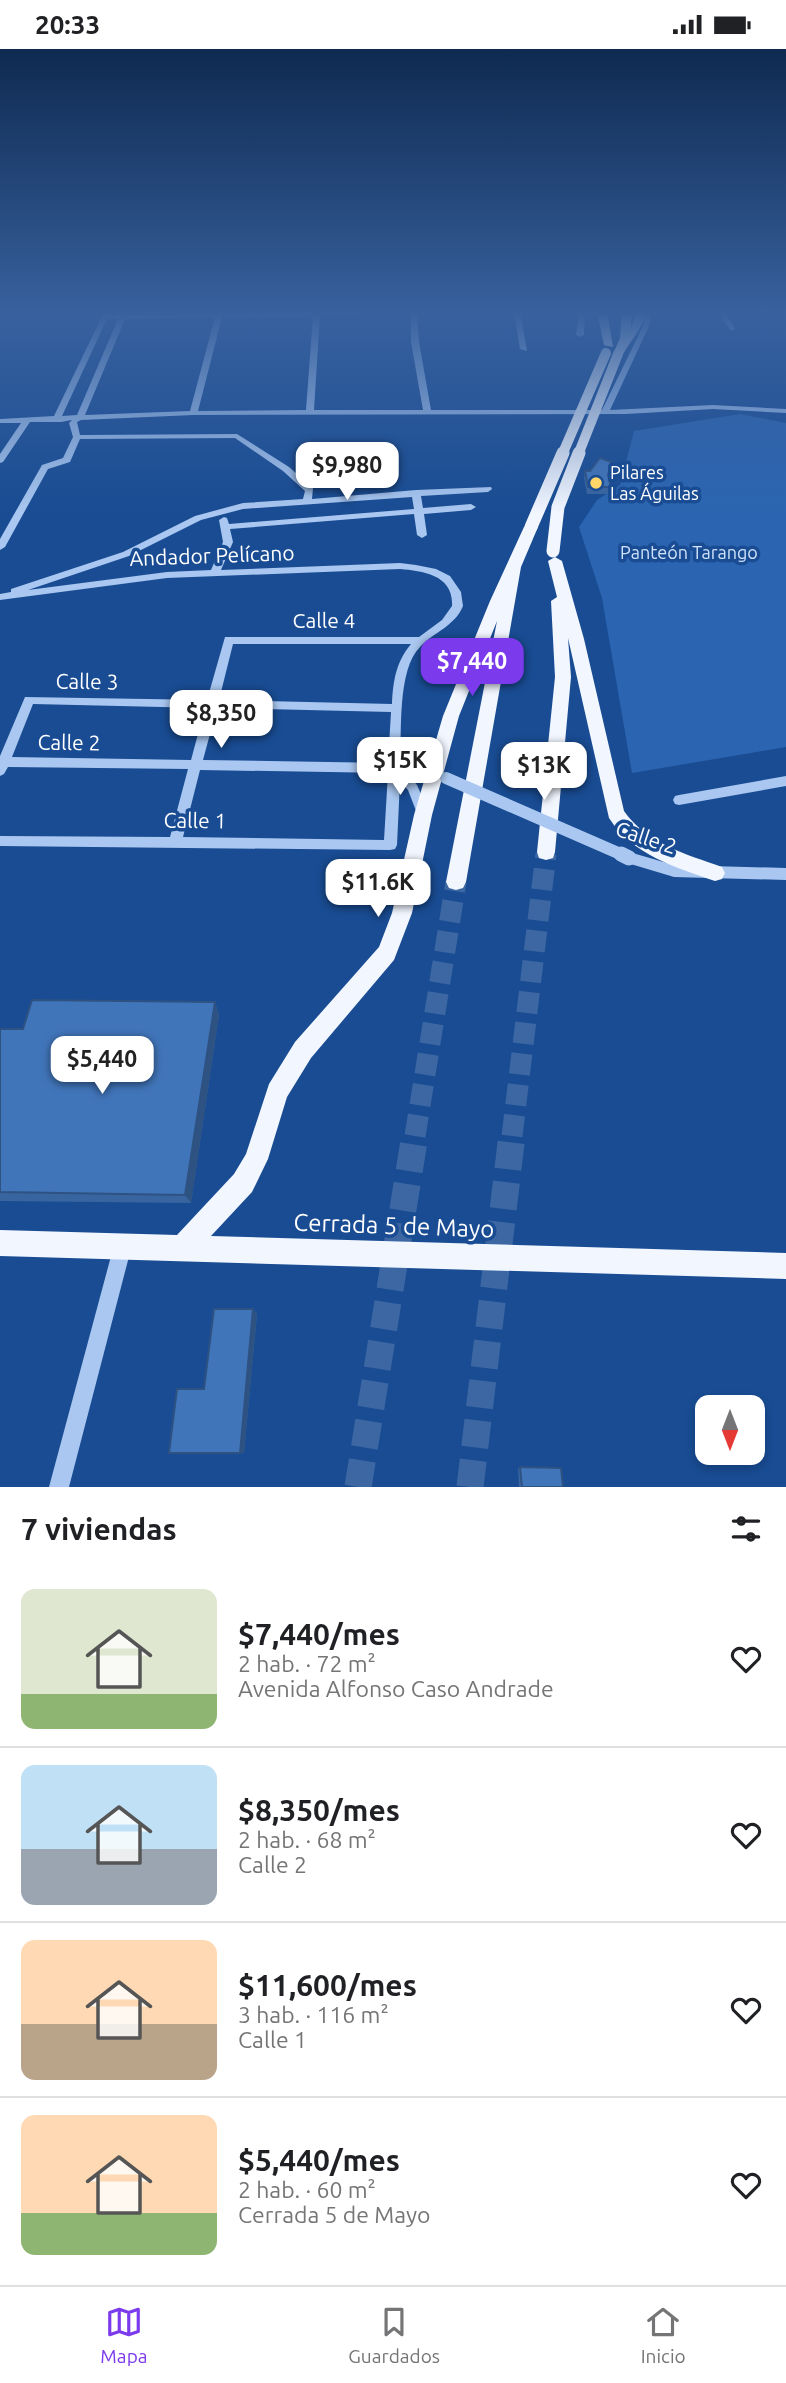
<!DOCTYPE html>
<html lang="es">
<meta charset="utf-8">
<style>
body{margin:0;font-family:Ubuntu,sans-serif;background:#f6f6f6;color:#202124;height:100vh;display:flex;flex-direction:column;font-size:26px;white-space:nowrap}
*{box-sizing:border-box;margin:0}
p{font-size:23px;color:#757577}
.icon{flex:none;width:38px;height:38px;fill:none;stroke:currentColor;stroke-width:2;stroke-linecap:round;stroke-linejoin:round}
.map{position:relative;height:1438px;overflow:hidden}
.panel{display:flex;flex-direction:column;background:#fff;flex:1}
.panel>*{flex:none}
.needle{width:46px;rotate:180deg}
.tools{position:absolute;left:695px;top:1346px;display:grid;gap:14px}
.tools a{display:grid;place-items:center;width:70px;height:70px;border-radius:14px;background:#fff;box-shadow:0 4px 10px #0003;font-size:35px}
.price{position:absolute;translate:-50% -60px;padding:0 16px;border-radius:14px;background:#fff;color:#222;font-size:23px;line-height:46px;filter:drop-shadow(0 2px 4px #0008)}
.price::after{content:'';position:absolute;left:50%;top:42px;width:21px;height:16px;margin-left:-10px;background:inherit;clip-path:polygon(0 0,100% 0,50% 100%)}
.price.selected{background:#7c3aed;color:#fff}
ul{padding:0;list-style:none}
li{display:flex;align-items:center;gap:21px;height:175px;padding:0 21px}
li+li{border-top:2px solid #e0e0e0}
li span{display:grid;place-items:center;flex:none;width:196px;height:140px;border-radius:14px;color:#555}
li>.icon{margin-inline-start:auto}
span .icon{width:84px;height:84px;fill:#fffc;stroke-width:1}
li b{font-size:30px}
h2{display:flex;justify-content:space-between;align-items:center;height:84px;padding:0 21px;font-size:30px}
.status{display:flex;justify-content:space-between;align-items:center;height:49px;padding:0 35px;background:#fff;direction:ltr}
.status svg{height:19px;fill:currentColor}
.tab-bar{display:flex;justify-content:space-around;align-items:center;height:98px;border-top:2px solid #e0e0e0;background:#fff;font-size:19px;color:#757577}
.tab-bar a{display:grid;justify-items:center;gap:4px}
.tab-bar .selected{color:#7c3aed}
.map>svg:first-child{display:block}
.green{fill:#2b65b1}
.lines{fill:none;stroke-linecap:round;stroke-linejoin:round}
.major-tunnel-far2{stroke:#3c67a3;stroke-width:17;stroke-dasharray:17 9;stroke-linecap:butt}
.major-tunnel-far1{stroke:#3c67a3;stroke-width:21;stroke-dasharray:21 10;stroke-linecap:butt}
.major-tunnel{stroke:#3c67a3;stroke-width:27;stroke-dasharray:27 13;stroke-linecap:butt}
.minor{fill:#a9c7f0;fill-rule:evenodd}
.major{fill:#f1f6ff;fill-rule:evenodd}
.minor-bridge-far1{stroke:#a9c7f0;stroke-width:12}
.minor-bridge{stroke:#a9c7f0;stroke-width:15}
.major-bridge-far1{stroke:#f1f6ff;stroke-width:10}
.major-bridge{stroke:#f1f6ff;stroke-width:13}
.wall{fill:#3865a0}
.shaded-wall{fill:#2e5282}
.building{fill:#4175ba;stroke:#2e5282;stroke-width:2}
.poi-dot{fill:#ffd667;stroke:#194c93;stroke-width:2.5}
.labels{text-anchor:middle;stroke-width:7;stroke-linejoin:round;paint-order:stroke}
.far-poi-label{font-size:18px;fill:#fff;stroke:#194c93;text-anchor:start}
.far-park-label{font-size:18px;fill:#cfe2fb;stroke:#194c93}
.street-label{font-size:21px;fill:#fff;stroke:#194c93}
.near-street-label{font-size:24px;fill:#fff;stroke:#194c93}
</style>
<div class="status"><b>20:33</b><svg viewBox="0 0 49 12"><path d="M0 12V9h3v3zM5 12V6h3v6zM10 12V3h3v9zM15 12V0h3v12zM26 1h20v11H26zM47 4h2v5h-2z"/></svg></div>
<div class="map">
<svg width="786" height="1438" viewBox="0 0 786 1438">
<rect width="100%" height="100%" fill="#194c93"/>
<path class="green" d="M740 365 786 374V698L632 724 602 549 579 478 597 451 620 436 634 382Z"/>
<g class="lines">
<path class="major-tunnel-far2" d="M546 807V803"/>
<g class="major-tunnel-far1">
<path d="M415 1087 456 833"/>
<path d="M512 1087 546 805"/>
</g>
<g class="major-tunnel">
<path d="M358 1438 415 1086"/>
<path d="M470 1438 512 1086"/>
</g>
<g class="minor">
<path d="M104 263H110L109 266H119L121 263H127L126 266 406 263 403 265 320 266 314 361H423L411 293V263H417L419 293 431 361H602L643 277 646 263H652L649 277 610 361 713 356 786 360V364L713 360 626 365 193 366 81 371 77 373 80 386 237 385 289 418 313 439 312 450 416 441 491 438 492 440 488 443 421 447 423 459 471 455 476 458 471 461 424 465 427 486 422 489 417 486 414 465 230 480 233 493 221 521 400 514 416 516 436 520 450 527 461 543 463 557C455 577 434 583 420 598 397 621 402 683 400 715L440 722 444 724 446 727 444 730 440 732 409 726 417 736 429 763 428 767H418L408 741 400 732 397 796 395 800 390 801 0 797V787L170 788 188 720 8 718 4 725 0 727V707L25 648 207 651 225 588H419L442 571 452 557C454 526 423 522 400 520L167 529 0 551V545L11 543V540L123 503 195 467 243 454 303 450 305 442 283 422 235 389 80 390 70 413 48 420 5 498 0 501V490L42 416 63 409 73 388 69 374 72 371 61 373H30L3 413 0 414V405L21 374H0V370L54 367ZM313 267 306 361 198 362 222 268ZM215 268 190 362 85 366 125 270ZM107 270H118L77 366 62 367ZM412 448 414 460 229 475 227 469 224 468 219 471 223 493 211 521 167 523 28 541 129 507 201 471 243 460ZM233 595H411C396 613 393 632 392 655L219 651ZM33 655 205 659 191 711 12 708ZM217 659 391 663 388 714 203 711ZM200 721 388 724 384 791 183 788Z"/>
<path d="M514 263H520L527 302 520 300Z"/>
<path d="M579 263H585L584 286 580 288 576 286Z"/>
<path d="M719 263H725L735 280 734 281H730Z"/>
<path d="M786 727V737L679 756 675 755 673 751 675 747 679 746Z"/>
<path d="M629 803 674 816 786 819V831L674 828 624 813 622 809 624 805Z"/>
<path d="M123 1187 129 1190 132 1196 69 1438H49L114 1196 117 1190Z"/>
</g>
<g class="major">
<path d="M597 263H607L613 298 604 296Z"/>
<path d="M622 263H632L631 279 636 263H646C642 281 630 292 622 307L618 308 613 305 620 289Z"/>
<path d="M531 474 538 478 521 518 466 833 463 839 456 841 449 839 446 833 497 572 459 667 432 766 412 864 394 911 311 1009 287 1048 268 1110 252 1143 211 1187 786 1204V1230L0 1207V1181L177 1186 234 1125 246 1105 269 1035 295 993 379 898 392 864 414 766 443 667 490 552 524 478Z"/>
<path d="M555 508 562 512 584 590 624 762C647 795 686 805 722 818L725 824 722 830 715 832C675 818 633 806 609 769L568 589 571 628 555 803 553 809 546 811 539 809 537 803 555 628 551 552 557 548 548 512Z"/>
</g>
<path class="minor-bridge-far1" d="M446 729 625 807"/>
<path class="minor-bridge" d="M621 805 629 809"/>
<g class="major-bridge-far1">
<path d="M562 406 606 304"/>
<path d="M578 406 618 305"/>
</g>
<g class="major-bridge">
<path d="M531 478 563 404"/>
<path d="M553 502 558 458 579 404"/>
</g>
</g>
<g class="wall">
<path d="M585 422 608 426 611 438 610 445H587L584 429Z"/>
<path d="M215 953 219 966 191 1154 0 1152V980H23Z"/>
<path d="M253 1260 257 1265 244 1404H169L204 1340Z"/>
<path d="M518 1419H561L563 1438H519Z"/>
</g>
<g class="shaded-wall">
<path d="M215 953 219 966 191 1154 185 1146Z"/>
<path d="M253 1260 257 1265 244 1404H240Z"/>
</g>
<g class="building">
<path d="M600 409 611 413 608 426 611 438H588L585 422H590Z"/>
<path d="M32 951 215 953 185 1146 0 1143V980H23Z"/>
<path d="M214 1260H253L240 1404H169L177 1340H204Z"/>
<path d="M520 1418 561 1419 563 1438H522Z"/>
</g>
<linearGradient id="sky" x2="0" y2="1"><stop stop-color="#0e2a51"/><stop offset="0.57" stop-color="#38619e"/><stop offset="1" stop-color="#38619e" stop-opacity="0"/></linearGradient>
<rect width="786" height="464" fill="url(#sky)"/>
<circle class="poi-dot" cx="596" cy="434" r="7"/>
<g class="labels">
<g class="far-poi-label">
<text x="610" y="430">Pilares<tspan x="610" dy="21">Las Águilas</tspan></text>
</g>
<g class="far-park-label">
<text x="689" y="510">Panteón Tarango</text>
</g>
<g class="street-label">
<text transform="translate(212 507) rotate(-2)" y="7">Andador Pelícano</text>
<text x="324" y="579">Calle 4</text>
<text transform="translate(87 633) rotate(1)" y="7">Calle 3</text>
<text transform="translate(69 694) rotate(1)" y="7">Calle 2</text>
<text transform="translate(195 772) rotate(1)" y="7">Calle 1</text>
<text transform="translate(646 789) rotate(18)" y="7">Calle 2</text>
</g>
<g class="near-street-label">
<text transform="translate(394 1177) rotate(2)" y="8">Cerrada 5 de Mayo</text>
</g>
</g>
</svg>
<div class="tools">
<a><svg class="needle" viewBox="-14 -14 28 28"><path d="M0-13l5 13h-10z" fill="#e53935"/><path d="M0 13l5-13h-10z" fill="#757577"/></svg></a>
</div>
<b class="price" style="left:347px;top:453px">$9,980</b>
<b class="price selected" style="left:472px;top:649px">$7,440</b>
<b class="price" style="left:221px;top:701px">$8,350</b>
<b class="price" style="left:400px;top:748px">$15K</b>
<b class="price" style="left:544px;top:753px">$13K</b>
<b class="price" style="left:378px;top:870px">$11.6K</b>
<b class="price" style="left:102px;top:1047px">$5,440</b>
</div>
<section class="panel">
<h2>7 viviendas<svg class="icon" aria-label="filters" viewBox="0 0 24 24"><path d="M4 7h16M4 17h16"/><circle cx="9" cy="7" r="2"/><circle cx="15" cy="17" r="2"/></svg></h2>
<ul>
<li><span style="background:linear-gradient(#dfe7d0 75%,#8fb573 0)"><svg class="icon" aria-label="home" viewBox="0 0 24 24"><path d="M3 11l9-7 9 7M6 9v11h12V9"/></svg></span><div><b>$7,440/mes</b><p>2 hab. · 72 m²</p><p>Avenida Alfonso Caso Andrade</p></div><svg class="icon" aria-label="heart" viewBox="0 0 24 24"><path d="M12 20l-8-8c-3-5 5-10 8-4 3-6 11-1 8 4z"/></svg></li>
<li><span style="background:linear-gradient(#bfe0f5 60%,#9aa5b1 0)"><svg class="icon" aria-label="home" viewBox="0 0 24 24"><path d="M3 11l9-7 9 7M6 9v11h12V9"/></svg></span><div><b>$8,350/mes</b><p>2 hab. · 68 m²</p><p>Calle 2</p></div><svg class="icon" aria-label="heart" viewBox="0 0 24 24"><path d="M12 20l-8-8c-3-5 5-10 8-4 3-6 11-1 8 4z"/></svg></li>
<li><span style="background:linear-gradient(#ffd9b3 60%,#b9a48a 0)"><svg class="icon" aria-label="home" viewBox="0 0 24 24"><path d="M3 11l9-7 9 7M6 9v11h12V9"/></svg></span><div><b>$11,600/mes</b><p>3 hab. · 116 m²</p><p>Calle 1</p></div><svg class="icon" aria-label="heart" viewBox="0 0 24 24"><path d="M12 20l-8-8c-3-5 5-10 8-4 3-6 11-1 8 4z"/></svg></li>
<li><span style="background:linear-gradient(#ffd9b3 70%,#8fb573 0)"><svg class="icon" aria-label="home" viewBox="0 0 24 24"><path d="M3 11l9-7 9 7M6 9v11h12V9"/></svg></span><div><b>$5,440/mes</b><p>2 hab. · 60 m²</p><p>Cerrada 5 de Mayo</p></div><svg class="icon" aria-label="heart" viewBox="0 0 24 24"><path d="M12 20l-8-8c-3-5 5-10 8-4 3-6 11-1 8 4z"/></svg></li>
</ul>
</section>
<nav class="tab-bar">
<a class="selected"><svg class="icon" aria-label="map" viewBox="0 0 24 24"><path d="M3 6l6-2 6 2 6-2v14l-6 2-6-2-6 2zM9 4v14M15 6v14"/></svg>Mapa</a>
<a><svg class="icon" aria-label="saved" viewBox="0 0 24 24"><path d="M7 4h10v16l-5-4-5 4z"/></svg>Guardados</a>
<a><svg class="icon" aria-label="home" viewBox="0 0 24 24"><path d="M3 11l9-7 9 7M6 9v11h12V9"/></svg>Inicio</a>
</nav>
